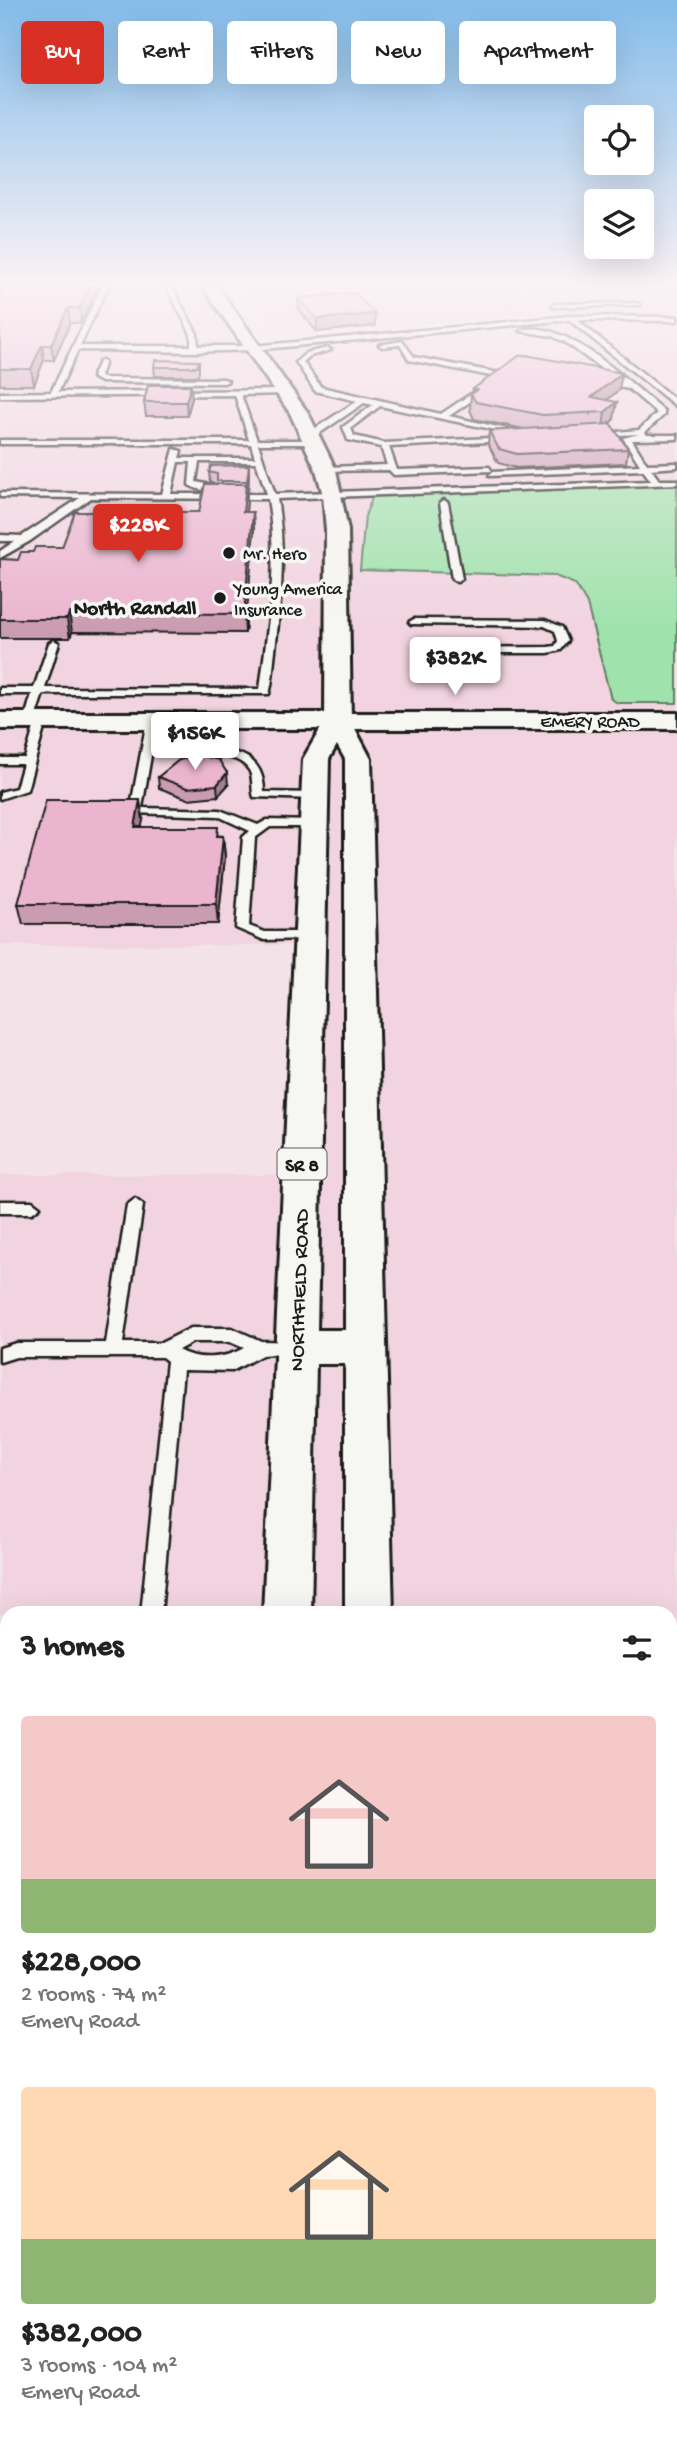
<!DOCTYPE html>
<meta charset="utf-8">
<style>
body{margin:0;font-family:"Gochi Hand",sans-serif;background:#f2f2f2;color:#222;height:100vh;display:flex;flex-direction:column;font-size:26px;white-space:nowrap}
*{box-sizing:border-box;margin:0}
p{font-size:23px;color:#767676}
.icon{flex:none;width:38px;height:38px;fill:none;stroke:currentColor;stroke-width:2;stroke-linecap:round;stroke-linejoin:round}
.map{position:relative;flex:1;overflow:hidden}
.panel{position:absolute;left:0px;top:1606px;width:677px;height:842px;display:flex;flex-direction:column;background:#fff;border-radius:21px 21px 0 0;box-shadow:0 7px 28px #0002}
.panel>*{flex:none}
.guide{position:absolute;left:21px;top:21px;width:635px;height:63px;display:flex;gap:14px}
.buttons{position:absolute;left:584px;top:105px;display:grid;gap:14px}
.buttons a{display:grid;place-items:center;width:70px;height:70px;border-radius:7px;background:#fff;box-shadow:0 7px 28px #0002;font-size:35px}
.price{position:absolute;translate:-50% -60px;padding:0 16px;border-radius:7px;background:#fff;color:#222;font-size:23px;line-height:46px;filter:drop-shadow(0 2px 4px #0008)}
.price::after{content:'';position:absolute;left:50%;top:42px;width:21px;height:16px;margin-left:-10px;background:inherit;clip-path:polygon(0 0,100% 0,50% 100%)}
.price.current{background:#d93025;color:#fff}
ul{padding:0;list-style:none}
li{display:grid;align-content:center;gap:14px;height:371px;padding:0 21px}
li span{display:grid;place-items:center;height:217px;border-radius:7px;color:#555}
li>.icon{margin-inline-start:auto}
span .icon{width:126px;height:126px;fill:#fffc;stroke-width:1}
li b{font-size:30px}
h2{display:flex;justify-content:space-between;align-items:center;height:84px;padding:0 21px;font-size:30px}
.tag{padding:0 24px;border-radius:7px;background:#fff;box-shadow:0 7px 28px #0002;font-size:24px;line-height:63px}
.tag.current{background:#d93025;color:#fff}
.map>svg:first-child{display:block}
.built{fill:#f1d4e0}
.green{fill:#a0e2ac;stroke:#5e7f64;stroke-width:2}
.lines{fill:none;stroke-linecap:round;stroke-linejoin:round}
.lane-casing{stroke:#1c1c1c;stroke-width:5}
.secondary-casing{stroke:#1c1c1c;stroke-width:6}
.primary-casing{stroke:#1c1c1c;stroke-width:6}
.lane{fill:#f6f6f2;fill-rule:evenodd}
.secondary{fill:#f6f6f2;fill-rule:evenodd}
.primary{fill:#f6f6f2;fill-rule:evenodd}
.wall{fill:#ca9cb2;stroke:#1c1c1c;stroke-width:2}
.shaded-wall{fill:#a47f91;stroke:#1c1c1c;stroke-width:2}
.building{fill:#ebb5cf;stroke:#1c1c1c;stroke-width:2}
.poi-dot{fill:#1c1c1c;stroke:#f6f6f2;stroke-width:2.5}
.labels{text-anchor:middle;stroke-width:7;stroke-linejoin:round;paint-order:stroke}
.far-poi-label{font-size:18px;fill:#1c1c1c;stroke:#f6f6f2;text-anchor:start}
.far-street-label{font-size:18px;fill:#1c1c1c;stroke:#f6f6f2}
.shield{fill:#f6f6f2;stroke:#5d5d5c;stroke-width:2}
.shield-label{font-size:19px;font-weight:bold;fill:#1c1c1c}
.far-quarter-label{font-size:21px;font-weight:bold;fill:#1c1c1c;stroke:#f6f6f2}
.street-label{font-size:21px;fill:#1c1c1c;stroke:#f6f6f2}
</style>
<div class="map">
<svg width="677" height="2447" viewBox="0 0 677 2447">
<rect width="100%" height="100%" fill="#f3e2e8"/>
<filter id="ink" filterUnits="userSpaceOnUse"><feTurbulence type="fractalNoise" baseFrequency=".0143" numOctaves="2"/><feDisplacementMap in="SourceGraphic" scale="14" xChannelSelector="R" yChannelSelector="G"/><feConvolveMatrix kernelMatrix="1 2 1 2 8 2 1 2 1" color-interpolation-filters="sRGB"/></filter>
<g filter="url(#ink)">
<g class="built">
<path d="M0 286H209L253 348 559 318 521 286H677V2447H266L267 2441H670V1614H0V1175H302L308 945H0Z"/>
<path d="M242 286H515L542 308 537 314 291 335 277 332Z"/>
</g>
<path class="green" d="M677 485V703H618L611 699 587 604 575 584 555 576 360 570 365 516 373 496Z"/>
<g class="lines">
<g class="lane-casing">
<g id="lane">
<path d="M102 286H108L80 346H191V334L167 288 162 286 172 287 197 334 198 346H253L570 316 677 317V321L577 320 677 401V407L569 320 253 350 195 352 78 350 58 392 287 390 284 394 241 395 257 440H315L319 442 315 444H258L275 494 651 481 643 470 489 476 492 472 640 465 623 438 639 434 598 436 594 434 639 430 657 413 629 389 618 387 621 383 565 342 552 336 520 331C560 314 635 387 664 411V415L645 432 647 435H677V439L632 440 647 464 677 463V467L651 469 659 480H677V484L277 499C286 550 281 600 275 651 273 665 273 681 269 694H43L34 721 25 723 24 721 32 694H0V688H34L49 643 54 640 59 643 45 688 260 689C268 626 279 563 268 499L91 498 30 541 0 558V551L15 541H0V535L22 536 80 498 0 497V493L162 494 174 449 181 451 179 458H255L251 444H0V440H249L235 395 0 397V393L51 392ZM178 462H191L189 485C197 490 206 491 216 490V486L196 482 199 462H256L267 494H171Z"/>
<path d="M554 304 637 303 640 305 552 307Z"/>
<path d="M402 341 414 357 505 374V378L449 416 529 434 525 436 380 406 351 428 354 436 384 443 512 437 509 441 389 447 397 470 489 467 492 471 394 475 389 470 322 471 325 467 387 465 381 447 348 440 343 427 373 405 364 403 314 437H308V433L357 401 315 391 296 362 306 353 328 348 331 350 310 356 303 362 321 387 441 414 496 377 409 360 400 345 382 347 379 345Z"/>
<path d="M102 360 105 362 100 376 102 378 224 379 228 381 224 383 101 382 92 377 99 362Z"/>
<path d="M444 500 448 503 462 579 457 582 452 579 440 503Z"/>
<path d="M414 619 545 620 562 627 568 641 561 650 548 653H426L422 652V648L548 647 555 646 558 641 555 631 544 626 411 624 409 622Z"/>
<path d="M41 718 46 721 27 790 0 799V792L16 788 23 764H0V758H25L36 721Z"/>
<path d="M152 718 157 721 142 808 220 810 258 825 267 820 317 821 319 823 313 827H270L255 838 249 926 265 932H309L314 933V939L264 940 236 928 243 837 250 831 218 816 132 813 130 811 147 721Z"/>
<path d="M190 718 195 721 193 749C226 749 264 749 264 792L314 793 320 796 314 799 254 797C251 789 254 778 249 770 236 750 203 758 183 754L185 721Z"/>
<path d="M135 1199 143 1205 123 1343H161L191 1328H232L261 1341 300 1342 303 1347 300 1352 262 1355 232 1371 183 1370 161 1614H141L167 1361 162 1357H16L0 1362V1348L16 1343H106L127 1205ZM193 1342H230L244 1348C225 1359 197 1361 178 1350Z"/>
<path d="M0 1201H32L40 1207 32 1213H0Z"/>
</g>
</g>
<g class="secondary-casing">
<rect id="secondary" x="0" y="713" width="677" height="16"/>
</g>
<g class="primary-casing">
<g id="primary">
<path d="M202 286H217L308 413 336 470 348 530 351 721 371 759 393 1614H345V1364H316L311 1614H263L303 759 325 721 326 530 323 495 316 470 290 413ZM337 745 345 759V1330H317L329 759Z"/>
<rect x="234" y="2441" width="68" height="6"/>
<rect x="350" y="2441" width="68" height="6"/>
</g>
</g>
<use href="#lane" class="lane"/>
<use href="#secondary" class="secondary"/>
<use href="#primary" class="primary"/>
</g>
<g class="wall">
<path d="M0 286H98L81 323H70L54 360H44L34 385H0Z"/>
<path d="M298 298 375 326 317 332 299 310Z"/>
<path d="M199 361V371L198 376H155L154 367Z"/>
<path d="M473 389 619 390 607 400 614 419 608 425 628 449 626 463 516 468 498 463 488 444 489 431 524 429 474 419 470 410 471 394 473 393Z"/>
<path d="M192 398 187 416H146L144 402Z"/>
<path d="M249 465V475L248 491H247L246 512H253L254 530 245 633 72 632 70 638H0V559L18 560 33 552 62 547 199 512 215 484 210 482 209 472Z"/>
<path d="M158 777 228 785 218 796 188 799 159 788Z"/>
<path d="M143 820 141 827 223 836 225 857 218 924H23L18 904Z"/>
</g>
<g class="shaded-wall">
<path d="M90 286H98L81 323 80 308Z"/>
<path d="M68 308 70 323 54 360 51 345Z"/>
<path d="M375 314V326L317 332V319Z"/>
<path d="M42 345 44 360 34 385 31 369Z"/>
<path d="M622 373 619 390 590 414 592 397Z"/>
<path d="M191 385 192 398 187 416 186 402Z"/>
<path d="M617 402 614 419 603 429 605 412Z"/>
<path d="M249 465V475L248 491 247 481Z"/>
<path d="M246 484 247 502 244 530 243 512Z"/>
<path d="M253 512 254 530 245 633 244 614Z"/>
<path d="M69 613 72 632 70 638 67 619Z"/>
<path d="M227 773 228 785 218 796 217 785Z"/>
<path d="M140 800 143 820 138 847 135 827Z"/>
<path d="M223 836 225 857 218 924 216 904Z"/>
</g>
<g class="building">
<path d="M0 286H90L80 308H68L51 345H42L31 369H0Z"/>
<path d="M355 293 375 314 317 319 298 298Z"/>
<path d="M526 355 622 373 592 397 617 402 605 412 543 415 476 402 471 394 477 390 473 389 519 356Z"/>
<path d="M155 360 199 361 197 367H154Z"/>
<path d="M148 385H191L186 402H144Z"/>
<path d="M611 424 628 449 517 454 499 449 489 431Z"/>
<path d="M249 465 247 481H217V474L209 472 211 466Z"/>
<path d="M205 484H246L243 512H253L244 614 69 613 67 619H0V559L18 560 21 552H33L35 547H62L75 512H199Z"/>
<path d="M200 755 219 760 227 773 217 785 187 788 158 777 179 760Z"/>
<path d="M46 800H140L135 827H218L217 836H223L216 904H18Z"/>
</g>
</g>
<linearGradient id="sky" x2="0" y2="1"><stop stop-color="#84bcea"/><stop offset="0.45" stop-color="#faf2f5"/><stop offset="1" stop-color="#faf2f5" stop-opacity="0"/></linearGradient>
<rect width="677" height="629" fill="url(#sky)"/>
<g class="poi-dot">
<circle cx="229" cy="553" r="7"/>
<circle cx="220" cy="598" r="7"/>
</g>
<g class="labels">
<g class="far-poi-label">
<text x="243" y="559">Mr. Hero</text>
<text x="234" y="594">Young America<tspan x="234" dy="21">Insurance</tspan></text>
</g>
<g class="far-street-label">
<text x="590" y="727">EMERY ROAD</text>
</g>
<rect class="shield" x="277.5" y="1148.5" width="49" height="31" rx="5"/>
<g class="shield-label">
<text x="302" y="1171">SR 8</text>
</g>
<g class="far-quarter-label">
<text x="135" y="614">North Randall</text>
</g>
<g class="street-label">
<text transform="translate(298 1290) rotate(-88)" y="7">NORTHFIELD ROAD</text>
</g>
</g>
</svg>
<div class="buttons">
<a><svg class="icon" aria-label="locate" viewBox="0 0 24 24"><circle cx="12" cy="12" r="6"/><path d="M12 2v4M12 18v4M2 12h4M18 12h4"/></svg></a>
<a><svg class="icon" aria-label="layers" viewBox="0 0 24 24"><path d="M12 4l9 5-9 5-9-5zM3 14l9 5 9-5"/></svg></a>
</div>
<b class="price current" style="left:138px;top:564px">$228K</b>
<b class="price" style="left:455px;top:697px">$382K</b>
<b class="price" style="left:195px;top:772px">$156K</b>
<div class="guide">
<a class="tag current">Buy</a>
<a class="tag">Rent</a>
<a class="tag">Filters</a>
<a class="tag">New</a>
<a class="tag">Apartment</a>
</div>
<section class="panel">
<h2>3 homes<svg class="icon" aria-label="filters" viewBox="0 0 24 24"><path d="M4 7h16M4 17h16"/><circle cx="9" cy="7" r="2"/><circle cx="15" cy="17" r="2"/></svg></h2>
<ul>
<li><span style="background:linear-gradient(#f6c9c9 75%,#8fb573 0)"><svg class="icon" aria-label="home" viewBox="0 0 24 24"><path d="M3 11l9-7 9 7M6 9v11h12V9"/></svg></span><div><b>$228,000</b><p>2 rooms · 74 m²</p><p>Emery Road</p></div></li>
<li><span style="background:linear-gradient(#ffd9b3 70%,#8fb573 0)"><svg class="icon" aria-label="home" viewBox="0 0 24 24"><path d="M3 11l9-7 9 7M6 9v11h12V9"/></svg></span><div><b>$382,000</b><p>3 rooms · 104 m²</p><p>Emery Road</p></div></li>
</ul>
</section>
</div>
